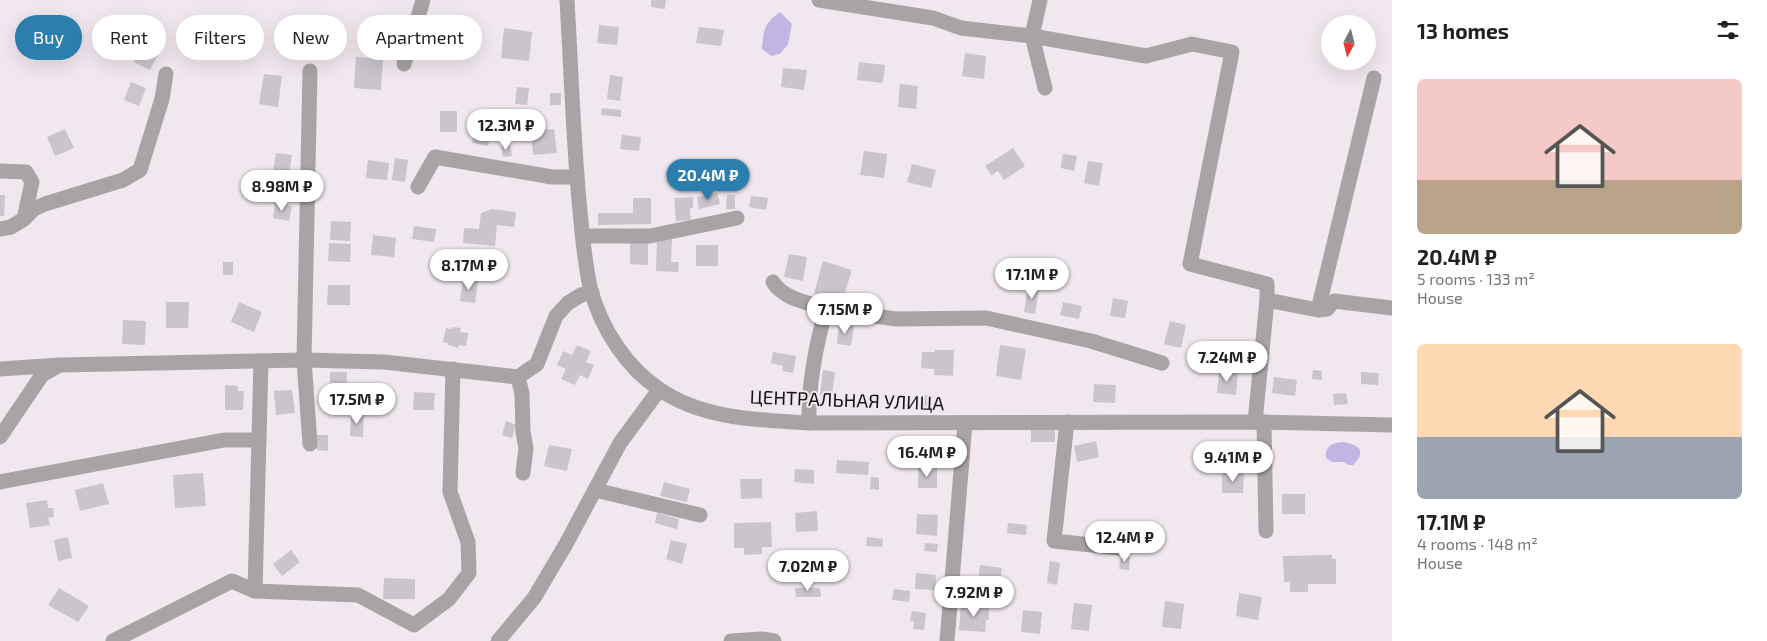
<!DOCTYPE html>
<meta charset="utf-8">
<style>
body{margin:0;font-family:"Exo 2",sans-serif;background:#f6f6f6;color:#222;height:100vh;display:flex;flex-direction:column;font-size:19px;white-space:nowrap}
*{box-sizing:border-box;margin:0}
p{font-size:16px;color:#767676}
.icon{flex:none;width:28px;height:28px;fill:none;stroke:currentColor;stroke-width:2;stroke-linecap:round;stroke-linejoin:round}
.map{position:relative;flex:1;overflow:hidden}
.panel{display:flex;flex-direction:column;background:#fff;width:375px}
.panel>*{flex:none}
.hud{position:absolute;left:15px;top:15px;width:475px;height:45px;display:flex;gap:10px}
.needle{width:32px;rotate:187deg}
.tools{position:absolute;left:1321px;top:15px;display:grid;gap:10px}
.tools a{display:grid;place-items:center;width:55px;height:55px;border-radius:50%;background:#fff;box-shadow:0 5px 20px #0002;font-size:25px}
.price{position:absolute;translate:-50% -42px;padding:0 11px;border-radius:18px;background:#fff;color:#222;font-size:16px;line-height:32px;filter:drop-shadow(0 1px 2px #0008)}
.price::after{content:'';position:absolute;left:50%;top:30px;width:15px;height:11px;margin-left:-8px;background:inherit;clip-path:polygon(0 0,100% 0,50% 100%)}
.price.current{background:#2b7eae;color:#fff}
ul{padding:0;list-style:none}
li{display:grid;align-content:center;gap:10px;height:265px;padding:0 25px}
li span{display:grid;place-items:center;height:155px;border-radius:8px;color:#555}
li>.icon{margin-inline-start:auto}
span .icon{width:90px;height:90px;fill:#fffc;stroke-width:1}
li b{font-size:21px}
h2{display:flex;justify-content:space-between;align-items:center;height:60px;padding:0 25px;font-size:21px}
.tag{padding:0 18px;border-radius:22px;background:#fff;box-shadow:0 5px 20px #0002;font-size:18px;line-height:45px}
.tag.current{background:#2b7eae;color:#fff}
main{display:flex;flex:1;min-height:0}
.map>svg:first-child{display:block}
.water{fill:#c2b5e3}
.building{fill:#cac4cc}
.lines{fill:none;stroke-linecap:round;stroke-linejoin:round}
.minor{stroke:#a8a3a5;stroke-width:15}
.labels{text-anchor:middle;stroke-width:4;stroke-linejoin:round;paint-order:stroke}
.street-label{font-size:19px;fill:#151214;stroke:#f1e7ee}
</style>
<main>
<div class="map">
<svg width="1392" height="641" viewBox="0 0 1392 641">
<rect width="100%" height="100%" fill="#f1e7ee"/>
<g class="water">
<path d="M780 12 792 24 788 44 780 54 771 56 762 49C764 30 763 25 780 12Z"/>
<path d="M1343 442C1358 444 1368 451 1353 465H1348L1344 462H1332L1326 458C1325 446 1332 443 1343 442Z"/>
</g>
<g class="building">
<path d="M651 0H666L665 9 651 7Z"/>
<path d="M599 25 619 27 617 45 597 43Z"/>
<path d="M699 27 724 30 721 46 696 43Z"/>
<path d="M504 28 532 32 529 61 501 58Z"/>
<path d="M143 45 159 53 150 70 134 62Z"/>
<path d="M965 53 986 56 984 79 962 76Z"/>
<path d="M356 57 383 59 381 90 354 88Z"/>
<path d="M859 62 885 65 883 83 857 80Z"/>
<path d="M783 68 807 70 804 90 781 87Z"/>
<path d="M264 74 282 76 278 107 259 104Z"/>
<path d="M610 75 623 77 620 101 607 99Z"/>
<path d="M131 82 146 88 139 106 124 100Z"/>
<path d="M900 84 918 86 916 109 898 107Z"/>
<path d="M517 87 529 88 527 105 515 104Z"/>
<rect x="550" y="93" width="11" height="12"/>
<path d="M602 108 621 110V117L601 115Z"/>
<rect x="440" y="111" width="17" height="21"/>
<path d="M475 127 491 129 488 146 472 143Z"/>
<path d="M65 129 74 148 55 156 47 137Z"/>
<path d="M554 129 557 153 533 155 531 131Z"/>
<path d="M622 135 641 137 639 151 620 149Z"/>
<path d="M510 145 512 156 503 157 501 146Z"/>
<path d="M1013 148 1025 166 1004 180 998 171 991 175 985 166Z"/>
<path d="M864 151 887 154 884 178 860 175Z"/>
<path d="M276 153 292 155 289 173 273 171Z"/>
<path d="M1063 154 1077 156 1074 171 1061 168Z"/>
<path d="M395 158 408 160 405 182 392 180Z"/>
<path d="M368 160 389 163 387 180 366 178Z"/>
<path d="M1088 161 1103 163 1099 186 1084 183Z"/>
<path d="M912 164 936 170 931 188 907 182Z"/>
<path d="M717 193 720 204 699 209 697 197Z"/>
<path d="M0 195H5L4 216H0Z"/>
<path d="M727 195H735V209H726Z"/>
<path d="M751 196 768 198 766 210 749 207Z"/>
<path d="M693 197V208H690L691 220 676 221 674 198Z"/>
<path d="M633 198H651V224L598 225V213H633Z"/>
<path d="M275 203 292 206 289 221 273 218Z"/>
<path d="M492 209 516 212 514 227 497 225 495 246 463 243 464 228 479 229 481 213Z"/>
<path d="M331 221 351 222 350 241 330 240Z"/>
<path d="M414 226 436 229 434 242 412 239Z"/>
<path d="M373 235 396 238 394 257 371 255Z"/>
<path d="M657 238 672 239 671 262H679L678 272 656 271Z"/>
<path d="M630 241 648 242V265L630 264Z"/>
<path d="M329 243 351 244 350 262 328 261Z"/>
<rect x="696" y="245" width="22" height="21"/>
<path d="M789 254 807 257 803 281 784 277Z"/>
<path d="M823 261 852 270 842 302 814 293Z"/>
<rect x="223" y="262" width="10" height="13"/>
<path d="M463 279 478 281 475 303 460 301Z"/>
<path d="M328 285H350V305H327Z"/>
<path d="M1028 287 1039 289 1035 314 1024 312Z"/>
<path d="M1113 298 1128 301 1125 318 1110 316Z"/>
<path d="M166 302H189L188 328H166Z"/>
<path d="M239 302 262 312 254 332 231 322Z"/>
<path d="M1063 302 1082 306 1079 319 1060 315Z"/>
<path d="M123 320 146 321 145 345 122 344Z"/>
<path d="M1170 321 1186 325 1181 348 1164 344Z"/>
<path d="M839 324 854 326 851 346 837 344Z"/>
<path d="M453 327 461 328 460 332 468 333 466 346 459 345 458 348 448 345V343L443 342 446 328 452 329Z"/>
<path d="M577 345 591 351 586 362 594 365 588 379 580 375 575 385 561 379 566 369 557 365 563 351 572 355Z"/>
<path d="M1000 345 1026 349 1021 380 996 376Z"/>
<path d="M935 350H954L953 376 934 375V369L921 368 922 352H935Z"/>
<path d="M773 352 796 356 793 373 782 371 783 366 771 363Z"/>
<path d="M823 370 835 372 832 396 820 395Z"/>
<path d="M1313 370 1322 371V380L1312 379Z"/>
<path d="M1219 371 1238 373 1236 395 1217 393Z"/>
<path d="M330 372H347L346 394 330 393Z"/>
<path d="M1361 372 1379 373 1378 385 1361 384Z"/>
<path d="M1274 377 1297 380 1295 396 1272 393Z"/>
<path d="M1094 384 1116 385 1115 403 1093 402Z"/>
<path d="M225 385 238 386V391H244L243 410H225Z"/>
<path d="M292 390 295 413 276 415 274 391Z"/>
<path d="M414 392 435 393 434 410H413Z"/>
<path d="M1346 393 1348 404 1334 405 1333 394Z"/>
<path d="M920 395H930V407L921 408Z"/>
<path d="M351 413 364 414 363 437 350 436Z"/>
<path d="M506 421 516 425 512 438 502 435Z"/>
<rect x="1031" y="429" width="24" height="13"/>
<path d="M317 435H328V451L317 450Z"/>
<path d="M940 439 953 440 952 450 926 448 927 440 939 441Z"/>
<path d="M1096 441 1099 457 1077 462 1074 446Z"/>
<path d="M549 445 572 449 567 471 544 466Z"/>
<path d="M837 460 869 462 868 475 836 473Z"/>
<path d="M918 467 937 468V488H918Z"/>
<path d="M795 469 814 470V484L794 482Z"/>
<path d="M1222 472 1244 473 1243 493H1222Z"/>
<path d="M203 473 206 506 175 508 173 475Z"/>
<path d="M871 477 879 478V490L870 489Z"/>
<path d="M740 479H762V498L741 499Z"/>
<path d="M664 482 690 489 687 502 660 496Z"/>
<path d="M103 483 109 504 80 511 75 490Z"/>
<rect x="1282" y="494" width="23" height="20"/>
<path d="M47 500 48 508H53L54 517 48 518 50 525 30 528 26 503Z"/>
<path d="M817 511 818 531 796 532 795 513Z"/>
<path d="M657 513 679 519 677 529 655 523Z"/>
<path d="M917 514 938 515 937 536 916 534Z"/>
<path d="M771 522 772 547H762V554L744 555V548H734V523Z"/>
<path d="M1008 523 1027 525 1026 535 1007 533Z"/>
<path d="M68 537 72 558 58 561 54 540Z"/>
<path d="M867 537 883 539 882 547 866 546Z"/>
<path d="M671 540 687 544 682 564 666 559Z"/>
<path d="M925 543 938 544 937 552 924 551Z"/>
<path d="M291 550 300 562 282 576 273 564Z"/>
<path d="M797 555H819L820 577 804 578V571L797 572Z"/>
<path d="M1332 555V559H1336V584H1308V592H1290V582H1284L1283 556Z"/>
<path d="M1121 556 1130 557 1129 570 1119 569Z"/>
<path d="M1050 561 1060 563 1057 585 1047 583Z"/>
<path d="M980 565 1002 568 999 593 977 591Z"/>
<path d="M916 573 936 575 935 590 915 589Z"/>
<path d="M384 578 415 579V599H383Z"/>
<path d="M59 588 89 606 78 622 48 605Z"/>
<path d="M795 588H820L821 597H796Z"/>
<path d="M894 589 910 591 909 602 892 600Z"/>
<path d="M1239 593 1262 597 1258 620 1236 616Z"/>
<path d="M1165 601 1184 604 1181 629 1162 627Z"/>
<path d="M1074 603 1092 605 1089 631 1071 629Z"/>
<path d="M961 605 989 607V620H986L985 632 959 630Z"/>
<path d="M1023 610 1042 612 1040 634 1021 632Z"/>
<path d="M912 611 926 613 924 630 913 629 914 621H910Z"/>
</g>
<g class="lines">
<g class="minor">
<path d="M567 0C571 67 573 134 579 201 582 231 584 262 591 291 602 329 626 367 659 389 702 419 758 420 809 423L1255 422 1392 425"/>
<path d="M819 0 933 18 961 28 1032 36 1146 56 1192 44 1232 52 1190 264 1267 284V300L1318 310 1374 78"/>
<path d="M1040 0 1032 36 1045 88"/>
<path d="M404 64 423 0"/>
<path d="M0 171 26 172 32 182 24 219 11 227 0 229"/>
<path d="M418 187 435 157 552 177H577"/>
<path d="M24 219 34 209 45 204 123 180 140 170 162 99 166 74"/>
<path d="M583 236H650L737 218"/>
<path d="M773 282C783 299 808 302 826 309"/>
<path d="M1318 310 1327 309 1334 301 1392 308"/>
<path d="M0 369 60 365 304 360 384 362 518 377 537 364 556 316 568 303 581 295 592 292"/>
<path d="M518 377 522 394 523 432 526 448 523 473"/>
<path d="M1067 422 1054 541 1119 548"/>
<path d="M1255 422 1267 300"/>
<path d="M1264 422 1266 531"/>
<path d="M809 423C808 385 816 345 826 309L896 319 986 318 1091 341 1162 363"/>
<path d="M0 437 42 375 56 367"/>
<path d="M310 444 304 360 310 71"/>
<path d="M0 482 224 440H259"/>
<path d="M595 490 700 515"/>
<path d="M255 591 261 361"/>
<path d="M113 641 232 581 255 591 358 595 414 625 449 599 469 573 468 542 450 492 453 369"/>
<path d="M498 641 534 598 566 544 620 443 659 390"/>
<path d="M731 641 762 639 774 641"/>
<path d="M947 641 965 423"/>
</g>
</g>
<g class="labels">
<g class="street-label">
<text transform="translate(847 400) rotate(2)" y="7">ЦЕНТРАЛЬНАЯ УЛИЦА</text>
</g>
</g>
</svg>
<div class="tools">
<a><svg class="needle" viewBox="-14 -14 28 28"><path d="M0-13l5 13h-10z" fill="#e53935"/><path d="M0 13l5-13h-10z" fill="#767676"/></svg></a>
</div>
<b class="price" style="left:506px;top:151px">12.3M ₽</b>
<b class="price current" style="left:708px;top:201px">20.4M ₽</b>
<b class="price" style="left:282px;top:212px">8.98M ₽</b>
<b class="price" style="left:469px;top:291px">8.17M ₽</b>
<b class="price" style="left:1032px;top:300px">17.1M ₽</b>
<b class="price" style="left:845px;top:335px">7.15M ₽</b>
<b class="price" style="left:1227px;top:383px">7.24M ₽</b>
<b class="price" style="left:357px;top:425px">17.5M ₽</b>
<b class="price" style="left:927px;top:478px">16.4M ₽</b>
<b class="price" style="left:1233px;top:483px">9.41M ₽</b>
<b class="price" style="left:1125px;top:563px">12.4M ₽</b>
<b class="price" style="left:808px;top:592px">7.02M ₽</b>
<b class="price" style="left:974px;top:618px">7.92M ₽</b>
<div class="hud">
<a class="tag current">Buy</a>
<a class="tag">Rent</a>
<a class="tag">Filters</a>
<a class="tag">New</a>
<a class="tag">Apartment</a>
</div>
</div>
<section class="panel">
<h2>13 homes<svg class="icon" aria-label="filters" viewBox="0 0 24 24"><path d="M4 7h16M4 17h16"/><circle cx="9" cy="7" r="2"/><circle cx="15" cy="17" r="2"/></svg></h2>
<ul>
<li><span style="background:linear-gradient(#f6c9c9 65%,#b9a48a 0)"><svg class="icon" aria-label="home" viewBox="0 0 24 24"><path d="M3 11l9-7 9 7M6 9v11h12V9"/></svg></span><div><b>20.4M ₽</b><p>5 rooms · 133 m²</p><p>House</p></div></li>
<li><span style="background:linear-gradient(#ffd9b3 60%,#9aa5b1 0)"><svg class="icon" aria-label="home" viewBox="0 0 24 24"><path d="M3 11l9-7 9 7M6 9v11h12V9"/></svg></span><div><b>17.1M ₽</b><p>4 rooms · 148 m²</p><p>House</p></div></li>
</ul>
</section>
</main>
